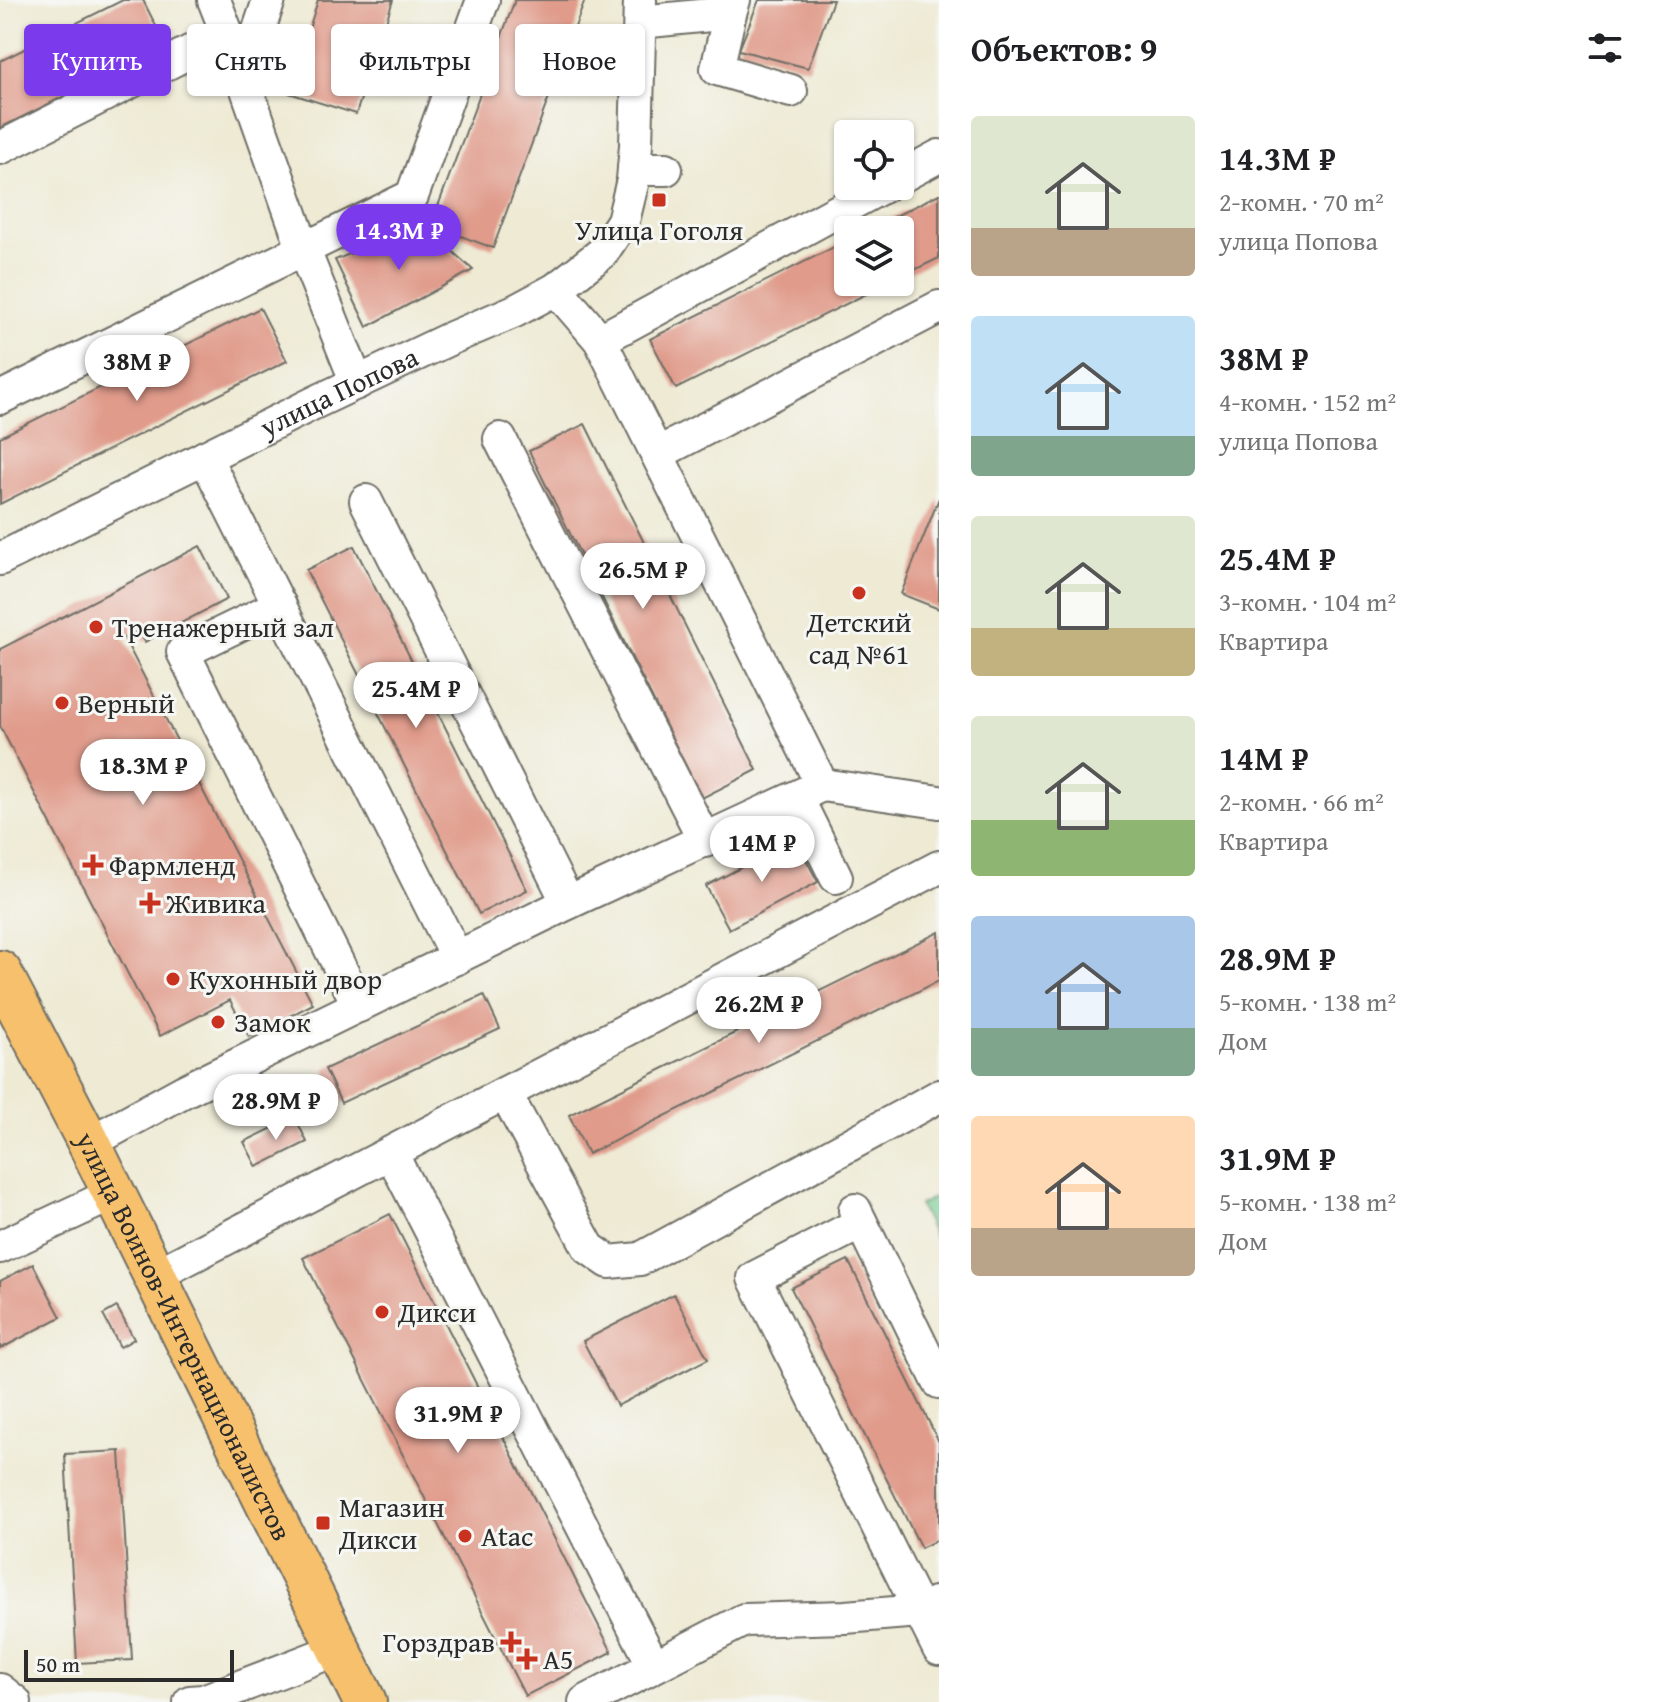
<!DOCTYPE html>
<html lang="ru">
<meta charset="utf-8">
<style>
body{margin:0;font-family:"Gentium Book Plus",serif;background:#f6f6f6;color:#202124;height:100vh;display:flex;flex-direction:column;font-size:30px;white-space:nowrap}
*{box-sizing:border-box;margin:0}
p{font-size:26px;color:#757577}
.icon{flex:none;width:44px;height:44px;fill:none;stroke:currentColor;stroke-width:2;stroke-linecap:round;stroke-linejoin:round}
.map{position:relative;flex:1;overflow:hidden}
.drawer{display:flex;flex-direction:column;background:#fff;width:720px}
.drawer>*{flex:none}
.banner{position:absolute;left:24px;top:24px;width:760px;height:72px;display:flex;gap:16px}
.fabs{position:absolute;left:834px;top:120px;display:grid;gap:16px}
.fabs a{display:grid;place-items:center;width:80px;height:80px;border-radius:8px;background:#fff;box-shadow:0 2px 6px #0004;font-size:40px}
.scale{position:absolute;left:24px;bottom:20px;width:210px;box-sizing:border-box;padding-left:8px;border:4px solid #2b2b2b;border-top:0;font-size:22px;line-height:28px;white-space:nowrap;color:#2b2b2b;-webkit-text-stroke:6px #f6f6f2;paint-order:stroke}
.price{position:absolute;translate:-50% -68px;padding:0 18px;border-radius:28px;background:#fff;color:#222;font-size:26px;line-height:52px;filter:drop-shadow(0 2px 4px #0008)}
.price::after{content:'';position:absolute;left:50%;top:48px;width:24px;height:18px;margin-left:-12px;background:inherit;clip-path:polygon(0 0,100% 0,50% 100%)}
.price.on{background:#7c3aed;color:#fff}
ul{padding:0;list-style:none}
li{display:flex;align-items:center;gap:24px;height:200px;padding:0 32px}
li span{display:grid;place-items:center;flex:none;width:224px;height:160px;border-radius:8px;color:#555}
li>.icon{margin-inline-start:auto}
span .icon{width:96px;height:96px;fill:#fffc;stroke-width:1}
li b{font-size:34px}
h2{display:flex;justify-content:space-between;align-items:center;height:96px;padding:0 32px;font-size:34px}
.pill{padding:0 28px;border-radius:8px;background:#fff;box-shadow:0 2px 6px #0004;font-size:28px;line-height:72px}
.pill.on{background:#7c3aed;color:#fff}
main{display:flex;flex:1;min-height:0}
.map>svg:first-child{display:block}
.green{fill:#74cc92;stroke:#507c5e;stroke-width:2}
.building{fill:#e09b8b}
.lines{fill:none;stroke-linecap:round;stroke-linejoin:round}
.minor-casing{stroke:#6f6e66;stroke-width:36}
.major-casing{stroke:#6f6e66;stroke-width:46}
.minor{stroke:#fff;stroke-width:32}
.major{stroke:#f7c06c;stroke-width:42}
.poi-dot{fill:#c8321e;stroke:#f6f6f2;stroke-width:3}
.labels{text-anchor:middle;stroke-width:6;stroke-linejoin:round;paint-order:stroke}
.poi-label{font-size:28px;fill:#2b2b2b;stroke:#f6f6f2;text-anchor:start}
.street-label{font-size:28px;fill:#2b2b2b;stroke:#f6f6f2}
</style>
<main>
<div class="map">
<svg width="939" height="1702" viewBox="0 0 939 1702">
<rect width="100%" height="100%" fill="#f6f6f2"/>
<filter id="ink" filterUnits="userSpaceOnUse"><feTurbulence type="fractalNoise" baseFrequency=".0125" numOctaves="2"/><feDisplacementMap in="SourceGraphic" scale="16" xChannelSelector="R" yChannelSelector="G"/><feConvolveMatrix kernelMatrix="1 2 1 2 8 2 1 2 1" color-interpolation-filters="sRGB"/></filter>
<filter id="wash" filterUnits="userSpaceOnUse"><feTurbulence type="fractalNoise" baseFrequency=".006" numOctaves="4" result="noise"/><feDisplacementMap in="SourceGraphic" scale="32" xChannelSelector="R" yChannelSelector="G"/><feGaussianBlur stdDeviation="1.8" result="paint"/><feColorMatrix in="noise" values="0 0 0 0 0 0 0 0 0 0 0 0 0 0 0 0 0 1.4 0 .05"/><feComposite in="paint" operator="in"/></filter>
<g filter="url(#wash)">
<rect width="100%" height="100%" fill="#eeead4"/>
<path class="green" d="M939 1195V1246L919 1205Z"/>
<g id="blocks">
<g class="building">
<path d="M123 0H143L166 46 0 128V61Z"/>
<path d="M318 0H393L356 114 289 93Z"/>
<path d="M515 0H585L493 248 431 225Z"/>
<path d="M759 0H833L808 68 739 50Z"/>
<path d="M939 194V258L900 277V230H868Z"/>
<path d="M422 224 473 270 367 327 335 260Z"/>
<path d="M848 240V282H890L676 389 650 339Z"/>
<path d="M260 308 287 361 0 504V437Z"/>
<path d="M585 424 757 770 702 798 529 451Z"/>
<path d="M939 498V609L901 594Z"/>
<path d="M200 546 227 599 145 642 139 630 124 638 313 1004 249 1037 230 1000 160 1036 0 726V649Z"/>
<path d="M354 546 527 890 479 914 306 570Z"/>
<path d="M795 839 818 882 729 929 706 886Z"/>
<path d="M939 932V981L588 1154 569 1115Z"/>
<path d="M484 995 500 1029 341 1103 325 1069Z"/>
<path d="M295 1117 307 1142 257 1167 244 1142Z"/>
<path d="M390 1214 612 1652 525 1696 303 1258Z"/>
<path d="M848 1260 939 1442V1539L921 1548 791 1288Z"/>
<path d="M33 1264 61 1317 0 1349V1281Z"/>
<path d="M674 1294 708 1359 617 1406 583 1341Z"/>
<path d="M117 1307 134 1339 120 1347 103 1315Z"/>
<path d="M120 1451 132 1660 77 1663 65 1454Z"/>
</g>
</g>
</g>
<g filter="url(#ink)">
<use href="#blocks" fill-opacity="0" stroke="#6f6e66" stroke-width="2"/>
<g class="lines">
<g class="minor-casing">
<g id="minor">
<path d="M214 0 227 33 303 248 357 383"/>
<path d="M730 13 717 69 791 91"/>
<path d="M640 22 730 13 734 0"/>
<path d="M243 77 269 0"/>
<path d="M0 148 227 33"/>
<path d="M634 169H666"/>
<path d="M900 177 939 156"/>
<path d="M556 289 600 340 822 785 939 802"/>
<path d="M600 340 884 186"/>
<path d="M0 398 412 196 483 0"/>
<path d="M500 439 705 841"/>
<path d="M657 454 939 307"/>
<path d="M205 457 457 958"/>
<path d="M366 501 568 903"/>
<path id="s1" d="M0 559 314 403 449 339 515 311 556 289 602 253 623 221 633 180 636 145 640 0"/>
<path d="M280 605 183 652 359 1006"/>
<path d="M797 798 836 877"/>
<path d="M505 1093 589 1248 609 1262 640 1259 939 1096"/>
<path d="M89 1143 184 1091 568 903 822 785"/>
<path d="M391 1153 654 1666"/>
<path d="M855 1210 939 1382"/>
<path d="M861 1223 754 1278 939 1649"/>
<path d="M0 1247 113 1194"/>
<path d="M154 1276 939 867"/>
<path d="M0 1690 15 1702"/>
<path d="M190 1702 203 1701 338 1649"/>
<path d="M585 1702 744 1620 845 1617 920 1611 935 1603"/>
</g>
</g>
<g class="major-casing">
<g id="major">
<path id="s2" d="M0 972 89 1143 365 1702"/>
</g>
</g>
<use href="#minor" class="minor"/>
<use href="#major" class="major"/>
</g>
</g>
<g class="poi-dot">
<rect x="651" y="192" width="16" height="16" rx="4"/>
<circle cx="859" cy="593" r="8"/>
<circle cx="96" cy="627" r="8"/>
<circle cx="62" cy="703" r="8"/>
<path d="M89 853h8v8h8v8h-8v8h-8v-8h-8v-8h8z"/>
<path d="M146 891h8v8h8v8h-8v8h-8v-8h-8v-8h8z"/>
<circle cx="173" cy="979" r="8"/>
<circle cx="218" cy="1022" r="8"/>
<circle cx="382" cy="1312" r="8"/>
<rect x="315" y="1515" width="16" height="16" rx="4"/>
<circle cx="465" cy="1536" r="8"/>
<path d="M507 1630h8v8h8v8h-8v8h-8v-8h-8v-8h8z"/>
<path d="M523 1647h8v8h8v8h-8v8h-8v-8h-8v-8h8z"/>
</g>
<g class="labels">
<g class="poi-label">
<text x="659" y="240" text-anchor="middle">Улица Гоголя</text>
<text x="859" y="632" text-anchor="middle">Детский<tspan x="859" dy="32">сад №61</tspan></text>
<text x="112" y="637">Тренажерный зал</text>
<text x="78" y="713">Верный</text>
<text x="109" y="875">Фармленд</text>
<text x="166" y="913">Живика</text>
<text x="189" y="989">Кухонный двор</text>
<text x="234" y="1032">Замок</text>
<text x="398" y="1322">Дикси</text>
<text x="339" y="1517">Магазин<tspan x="339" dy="32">Дикси</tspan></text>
<text x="481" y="1546">Atac</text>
<text x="495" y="1652" text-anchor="end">Горздрав</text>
<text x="543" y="1669">А5</text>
</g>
<g class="street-label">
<text dy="10" stroke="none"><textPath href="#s1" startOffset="378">улица Попова</textPath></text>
<text dy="10" stroke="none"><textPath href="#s2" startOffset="408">улица Воинов-Интернационалистов</textPath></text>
</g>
</g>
</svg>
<div class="fabs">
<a><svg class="icon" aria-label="locate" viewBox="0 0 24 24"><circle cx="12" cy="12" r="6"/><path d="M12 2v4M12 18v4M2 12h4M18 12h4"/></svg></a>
<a><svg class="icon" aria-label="layers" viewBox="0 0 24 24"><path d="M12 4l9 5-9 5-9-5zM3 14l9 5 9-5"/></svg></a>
</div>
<div class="scale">50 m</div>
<b class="price on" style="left:399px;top:272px">14.3M ₽</b>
<b class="price" style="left:137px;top:403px">38M ₽</b>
<b class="price" style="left:643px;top:611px">26.5M ₽</b>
<b class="price" style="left:416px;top:730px">25.4M ₽</b>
<b class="price" style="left:143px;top:807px">18.3M ₽</b>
<b class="price" style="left:762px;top:884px">14M ₽</b>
<b class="price" style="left:759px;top:1045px">26.2M ₽</b>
<b class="price" style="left:276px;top:1142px">28.9M ₽</b>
<b class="price" style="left:458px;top:1455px">31.9M ₽</b>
<div class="banner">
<a class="pill on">Купить</a>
<a class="pill">Снять</a>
<a class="pill">Фильтры</a>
<a class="pill">Новое</a>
</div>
</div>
<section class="drawer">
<h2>Объектов: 9<svg class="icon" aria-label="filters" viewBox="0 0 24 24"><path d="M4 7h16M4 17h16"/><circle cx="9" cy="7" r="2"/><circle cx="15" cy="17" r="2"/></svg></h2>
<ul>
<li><span style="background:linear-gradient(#dfe7d0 70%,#b9a48a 0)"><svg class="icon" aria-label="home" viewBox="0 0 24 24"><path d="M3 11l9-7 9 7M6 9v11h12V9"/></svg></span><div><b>14.3M ₽</b><p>2-комн. · 70 m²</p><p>улица Попова</p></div></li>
<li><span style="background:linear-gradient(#bfe0f5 75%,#7fa58c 0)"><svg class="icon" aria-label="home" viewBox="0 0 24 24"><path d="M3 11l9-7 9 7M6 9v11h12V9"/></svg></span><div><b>38M ₽</b><p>4-комн. · 152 m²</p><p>улица Попова</p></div></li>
<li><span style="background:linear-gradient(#dfe7d0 70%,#c2b280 0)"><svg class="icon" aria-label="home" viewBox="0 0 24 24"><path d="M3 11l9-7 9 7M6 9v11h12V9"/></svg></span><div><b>25.4M ₽</b><p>3-комн. · 104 m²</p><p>Квартира</p></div></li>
<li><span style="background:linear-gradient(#dfe7d0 65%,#8fb573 0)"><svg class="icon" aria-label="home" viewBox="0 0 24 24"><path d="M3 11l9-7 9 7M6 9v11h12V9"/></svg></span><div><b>14M ₽</b><p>2-комн. · 66 m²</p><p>Квартира</p></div></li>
<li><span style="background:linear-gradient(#a9c7e8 70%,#7fa58c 0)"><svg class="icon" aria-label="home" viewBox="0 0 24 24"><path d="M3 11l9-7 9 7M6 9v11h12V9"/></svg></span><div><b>28.9M ₽</b><p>5-комн. · 138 m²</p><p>Дом</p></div></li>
<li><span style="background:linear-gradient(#ffd9b3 70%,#b9a48a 0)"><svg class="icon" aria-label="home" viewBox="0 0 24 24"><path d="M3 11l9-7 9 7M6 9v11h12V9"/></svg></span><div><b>31.9M ₽</b><p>5-комн. · 138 m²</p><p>Дом</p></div></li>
</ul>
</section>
</main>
